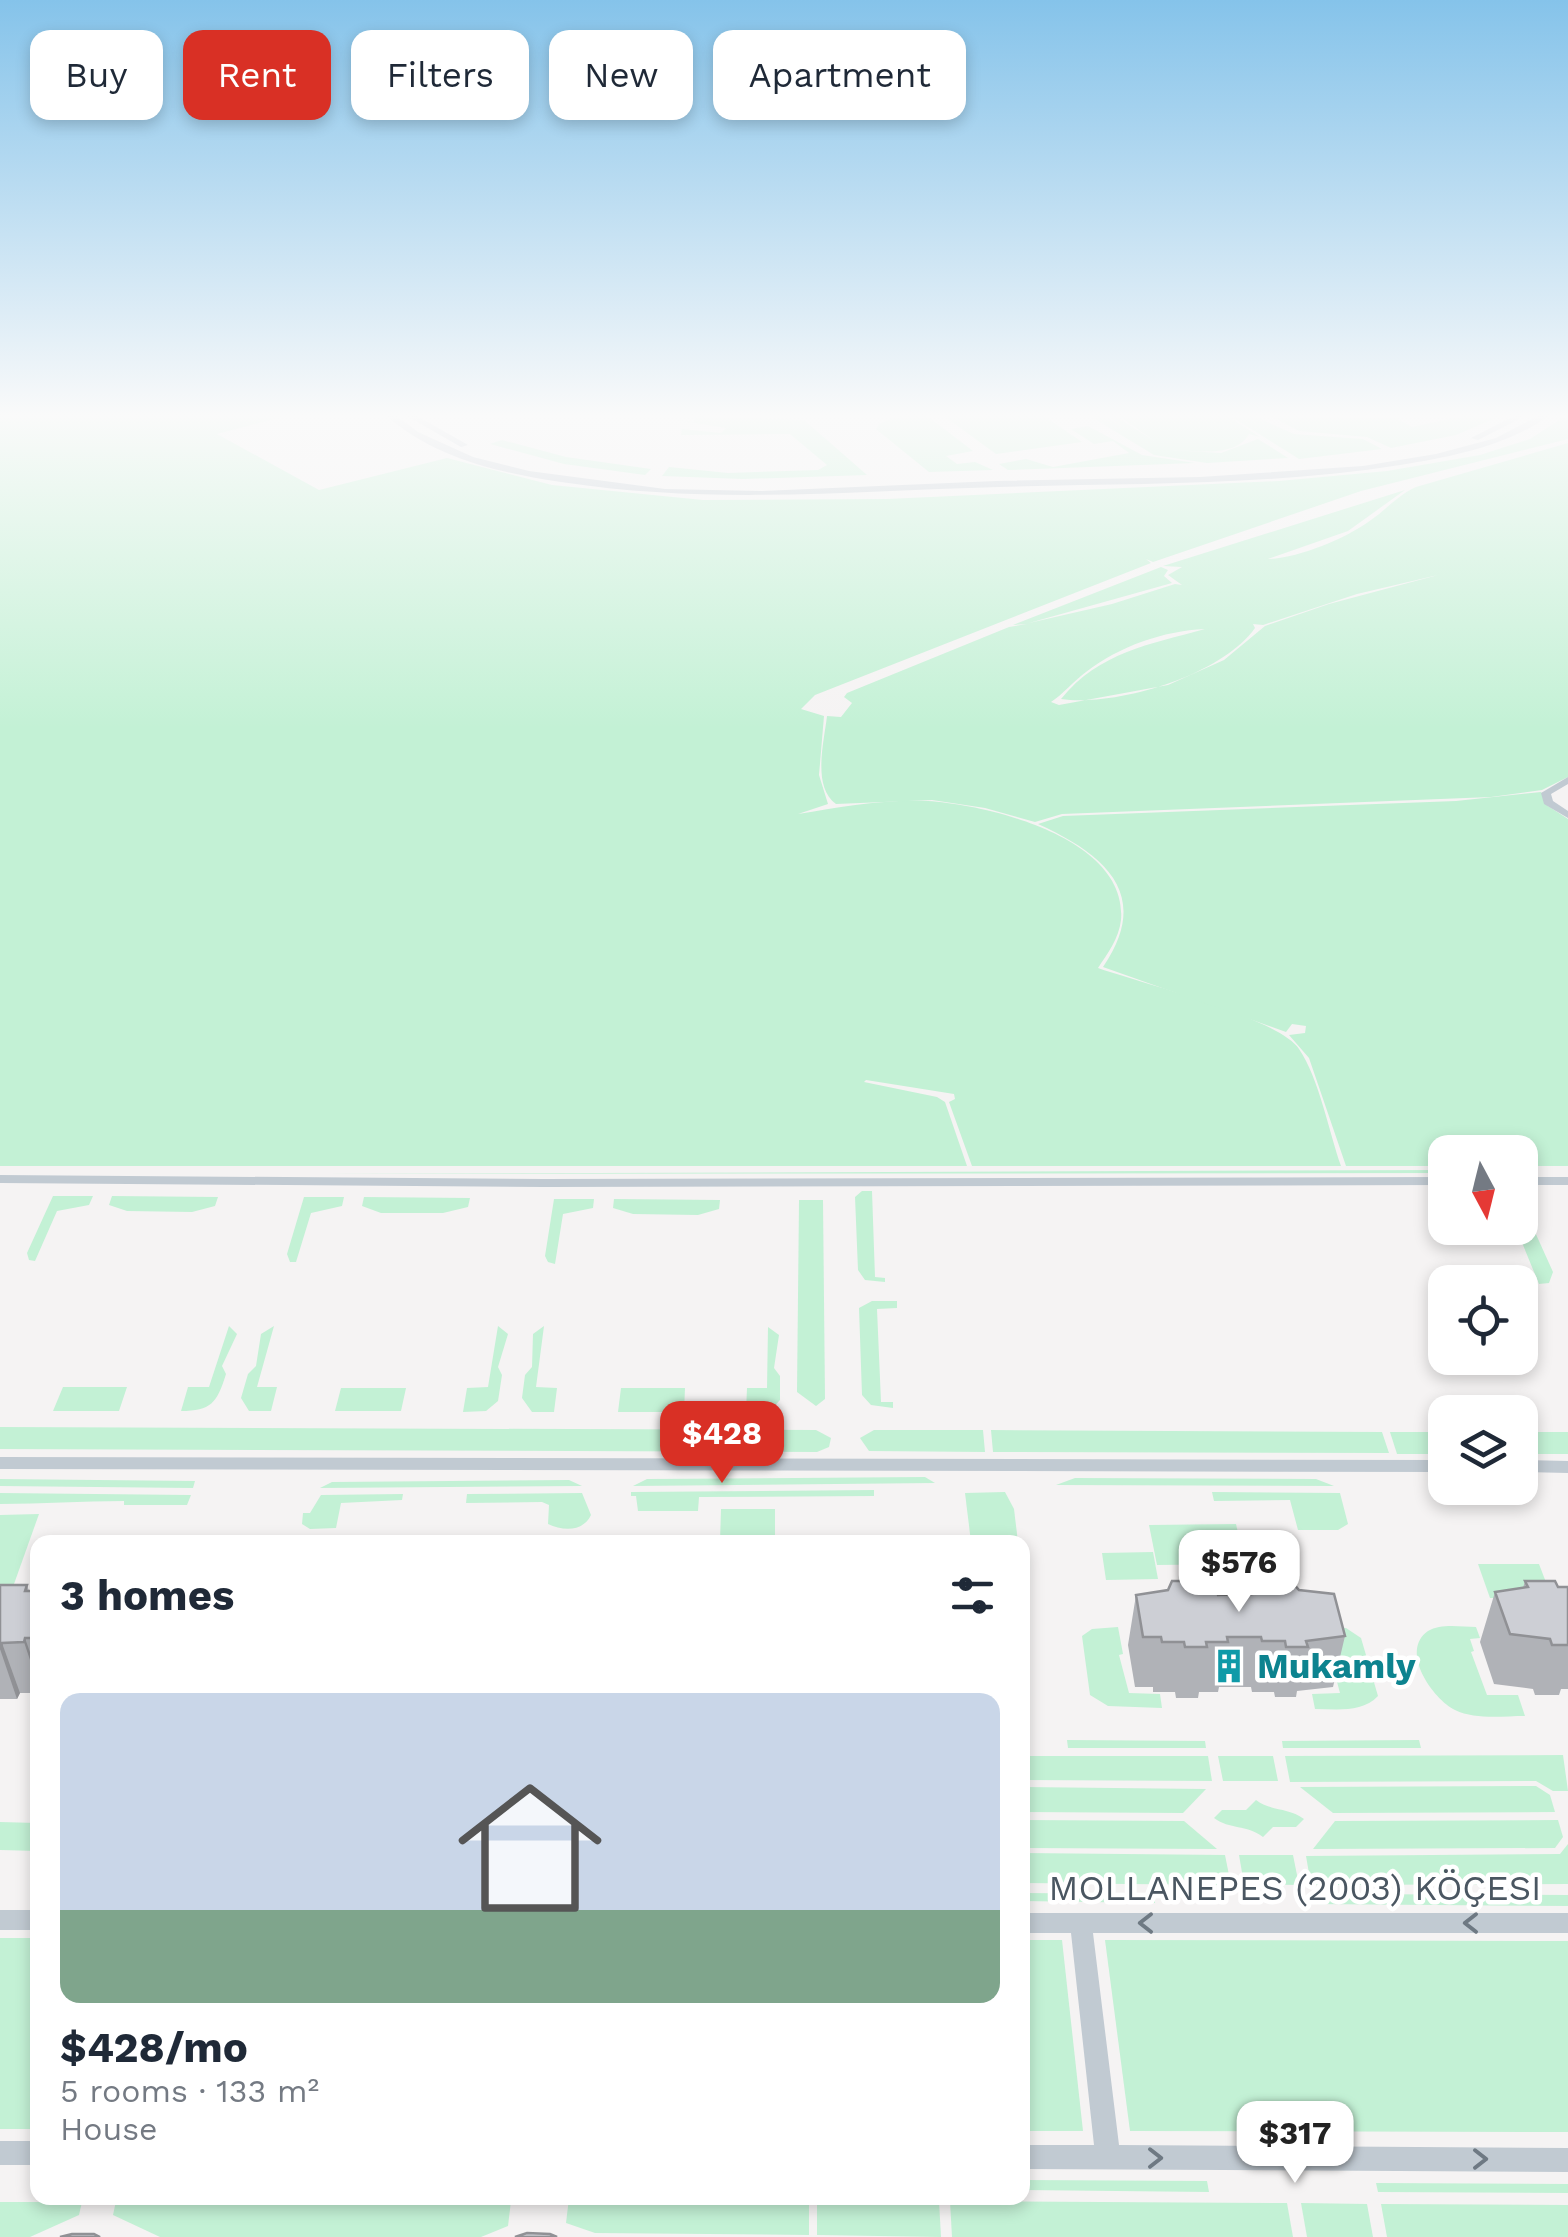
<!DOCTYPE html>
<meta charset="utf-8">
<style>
body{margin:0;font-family:"Work Sans",sans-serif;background:#f6f6f7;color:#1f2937;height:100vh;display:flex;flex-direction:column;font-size:38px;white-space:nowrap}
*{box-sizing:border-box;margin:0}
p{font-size:32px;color:#747a83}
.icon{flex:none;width:55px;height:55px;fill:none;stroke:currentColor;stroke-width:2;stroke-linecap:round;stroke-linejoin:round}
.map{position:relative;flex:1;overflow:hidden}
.side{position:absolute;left:30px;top:1535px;width:1000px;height:670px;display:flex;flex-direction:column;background:#fff;border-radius:20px;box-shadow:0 5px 15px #0003}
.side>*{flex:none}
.guide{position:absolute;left:30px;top:30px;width:1000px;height:90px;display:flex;gap:20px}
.needle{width:65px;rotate:173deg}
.tools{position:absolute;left:1428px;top:1135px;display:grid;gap:20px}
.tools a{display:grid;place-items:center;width:110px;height:110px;border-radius:20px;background:#fff;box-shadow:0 5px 15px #0003;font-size:50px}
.price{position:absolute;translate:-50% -85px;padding:0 22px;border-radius:20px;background:#fff;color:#222;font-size:32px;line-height:65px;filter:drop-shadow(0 2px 5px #0008)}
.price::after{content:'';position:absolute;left:50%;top:60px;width:30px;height:22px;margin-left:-15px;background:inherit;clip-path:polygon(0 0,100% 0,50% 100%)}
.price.on{background:#d93025;color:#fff}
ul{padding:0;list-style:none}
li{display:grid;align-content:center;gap:20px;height:530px;padding:0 30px}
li+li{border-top:2px solid #e0e1e3}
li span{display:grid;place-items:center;height:310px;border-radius:20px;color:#555}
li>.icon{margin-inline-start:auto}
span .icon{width:180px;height:180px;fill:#fffc;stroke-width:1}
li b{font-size:42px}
h2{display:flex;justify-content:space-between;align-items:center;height:120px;padding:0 30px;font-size:42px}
.chip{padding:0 35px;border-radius:20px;background:#fff;box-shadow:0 5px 15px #0003;font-size:35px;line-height:90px}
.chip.on{background:#d93025;color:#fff}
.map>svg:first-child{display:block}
.green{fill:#c3f1d5;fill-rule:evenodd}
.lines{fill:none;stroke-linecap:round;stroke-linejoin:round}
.minor{fill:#c1cad2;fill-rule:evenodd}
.tertiary{fill:#c1cad2;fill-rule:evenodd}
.wall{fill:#b0b2b7}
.shaded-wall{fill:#909195}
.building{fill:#cdcfd5;stroke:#909195;stroke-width:2.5}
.oneway{stroke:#6e7983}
.labels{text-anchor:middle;stroke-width:9;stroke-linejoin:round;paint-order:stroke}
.near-culture-label{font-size:35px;font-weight:bold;fill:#0d838f;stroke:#fff;text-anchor:start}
.near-street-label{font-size:35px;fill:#4a5661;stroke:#fff}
</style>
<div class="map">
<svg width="1568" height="2237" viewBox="0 0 1568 2237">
<rect width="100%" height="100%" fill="#f5f3f3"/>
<g class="green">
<path d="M0 416H286L217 434 319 490 447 458 552 485 703 500 887 499 1279 481 1387 471 1480 455 1530 439 1564 417 1568 418V439L1361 491 1153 562 1146 559 1151 563 815 695 801 709 824 716 819 775 828 804 798 814C841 807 883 799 928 801 989 805 1128 838 1121 920 1119 938 1108 953 1098 968 1138 982 1279 1018 1299 1049 1319 1078 1329 1132 1341 1166H972L949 1102 955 1099 954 1094 866 1080 864 1082 937 1097 945 1102 967 1166H0Z"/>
<path d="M695 416 804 420 867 475 743 479 662 476 669 467 728 473 818 470 827 465 790 434 681 435 682 429 721 433 726 428 676 420 694 422Z"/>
<path d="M898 416H927L973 451 946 456 957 464 975 462 993 470 929 472 876 429 879 424Z"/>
<path d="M944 416H1044L1082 442 996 454Z"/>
<path d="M1090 416H1105L1122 427 1108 416H1115L1156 442 1119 416H1227L1260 437 1249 434C1235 459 1193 450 1171 450L1221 453 1258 439 1288 458 1207 463 1154 455Z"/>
<path d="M1254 416 1294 434 1363 439 1382 449 1299 459 1232 417Z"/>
<path d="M1271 416 1396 418 1412 427 1463 416H1500L1456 435 1391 448 1367 437 1299 431Z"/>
<path d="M1088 426 1142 455 1195 463 1008 470 999 464 1026 459 1053 467 1129 453 1113 441 1094 444 1071 429Z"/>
<path d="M502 440 566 457 651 469 645 475 564 464 490 444Z"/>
<path d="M1568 443V777L1542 790 1491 797 1062 814 1035 822 985 808 932 800 836 804C812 787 824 742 827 716L841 717 852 703 844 697 847 693 1009 627 1027 624 1013 625 1161 567 1168 570 1164 576 1172 583 1029 623 1112 604 1175 584 1182 585 1168 575 1182 567 1163 566 1405 490 1348 531 1268 559C1299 558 1345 539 1371 520 1387 509 1398 495 1416 487ZM1438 575 1329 604 1265 626 1224 660 1168 685 1059 705 1051 702C1062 695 1074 681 1086 672 1120 646 1163 631 1205 629 1151 644 1099 652 1061 699 1117 707 1222 675 1255 628L1253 624 1263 625 1357 594Z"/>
<path d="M1541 792 1548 806 1568 819V1166H1520V1152H1445V1166H1346L1309 1058 1289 1035 1305 1033 1306 1026 1292 1024 1286 1032 1103 967C1153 894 1104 854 1038 824L1063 816 1456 801Z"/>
<path d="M1445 1170V1173L323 1174Z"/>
<path d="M862 1191H872L875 1277 885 1278V1282L865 1280 858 1270 855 1197Z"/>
<path d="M53 1196H93L89 1205 57 1211 35 1261 29 1260 27 1253Z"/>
<path d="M112 1196 218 1197 215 1206 192 1212 127 1211 109 1205Z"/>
<path d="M304 1197H344L342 1206 311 1213 296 1262H290L287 1254Z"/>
<path d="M364 1197 470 1198 468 1207 443 1213H381L362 1206Z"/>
<path d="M554 1199H594L593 1208 563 1214 555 1264 548 1262 545 1256Z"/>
<path d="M614 1199 720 1200 719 1209 698 1215 633 1214 613 1208Z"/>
<path d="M1520 1199 1553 1272 1549 1283 1539 1284 1516 1228H1520Z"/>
<path d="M799 1200H823L825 1399 816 1406 797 1392Z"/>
<path d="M872 1301H897V1308L877 1309 881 1402H893V1408L871 1405 862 1395 859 1308Z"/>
<path d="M229 1326 237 1334 222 1366 226 1374C217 1403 211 1411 181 1411L188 1387H209Z"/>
<path d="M274 1326 257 1387H277L271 1411H249L241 1398 248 1374 256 1366 261 1334Z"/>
<path d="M498 1326 508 1334 498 1367 502 1375 498 1401 486 1411 463 1412 467 1388 488 1387Z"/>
<path d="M544 1326 536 1387 557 1388 554 1412H532L522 1398 525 1375 532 1367 533 1334Z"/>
<path d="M768 1327 779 1335 774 1368 780 1376V1400L769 1412H746L747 1388H767Z"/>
<path d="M63 1387H127L119 1411H53Z"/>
<path d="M341 1388H406L401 1411H335Z"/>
<path d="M621 1388H685L684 1412H618Z"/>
<path d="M0 1427 816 1430 831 1438 829 1447 817 1452 0 1449Z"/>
<path d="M874 1430H983L985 1452 869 1451 860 1438Z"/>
<path d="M991 1430 1382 1432 1389 1453 993 1452Z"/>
<path d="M1390 1432H1445V1454H1397Z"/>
<rect x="1520" y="1432" width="48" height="22"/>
<path d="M925 1477 935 1483 633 1486 647 1479Z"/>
<path d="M1075 1478 1316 1479 1334 1486 1056 1485Z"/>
<path d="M0 1479 195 1481 193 1488 0 1486Z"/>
<path d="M569 1480 582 1486 320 1488 332 1482Z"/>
<path d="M874 1490V1496L699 1497 698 1511H638L636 1496H631V1492Z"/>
<path d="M1005 1492 1014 1509 1018 1542H971L965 1493Z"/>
<path d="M1212 1492 1340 1493 1348 1524 1338 1530H1298L1290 1500 1214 1501Z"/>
<path d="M0 1493 190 1495H191L187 1505H124V1501C81 1501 43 1504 0 1504Z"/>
<path d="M582 1493 591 1515C583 1532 563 1531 548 1524L549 1505 542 1502 466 1503 467 1494Z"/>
<path d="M403 1494 402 1500 341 1503 336 1528 310 1529 302 1524 303 1513H310L321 1495Z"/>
<path d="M721 1509H775V1542H720Z"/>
<path d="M39 1514 14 1584H0V1515Z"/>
<path d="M1236 1524 1245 1564 1157 1565 1149 1525Z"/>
<path d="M1153 1552 1158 1579 1106 1580 1102 1553Z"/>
<path d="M1478 1564H1539L1552 1598H1490Z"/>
<path d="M1322 1626 1346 1628 1361 1638 1378 1696C1362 1713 1337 1709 1315 1709L1312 1694 1340 1693Z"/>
<path d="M1118 1627 1123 1654 1119 1655 1129 1693 1160 1694 1162 1708 1108 1706 1090 1695 1082 1636 1092 1629Z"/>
<path d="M1476 1627 1480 1638 1470 1639 1474 1651 1471 1652 1487 1695H1518L1525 1716C1502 1716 1476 1720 1455 1710 1433 1699 1399 1651 1428 1631 1441 1623 1462 1627 1476 1627Z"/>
<path d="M1067 1740 1205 1741 1206 1748H1068Z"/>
<path d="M1419 1740 1421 1748H1283L1282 1741Z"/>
<path d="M1563 1755 1568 1791H1553L1536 1781 1290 1782 1285 1756Z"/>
<path d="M1023 1756H1208L1212 1781 1023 1780Z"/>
<path d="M1218 1756H1273L1278 1781H1223Z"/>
<path d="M1536 1786 1550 1795 1555 1812 1333 1813 1300 1787Z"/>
<path d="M1023 1787 1206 1789 1183 1813 1023 1812Z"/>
<path d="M1256 1800C1272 1812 1288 1807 1304 1819L1296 1827H1273L1263 1837C1246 1824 1230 1830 1214 1818L1222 1810H1246Z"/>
<path d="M1023 1820 1184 1821 1217 1849 1023 1848Z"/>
<path d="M1558 1820 1563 1837 1555 1848 1313 1849 1335 1821Z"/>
<path d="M0 1822 37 1823V1851L0 1850Z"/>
<path d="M1568 1844V1884L1311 1885 1306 1856 1560 1854Z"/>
<path d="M1023 1853 1225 1855 1231 1885 1023 1883Z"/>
<path d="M1239 1855H1293L1299 1885 1244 1884Z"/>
<path d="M1023 1893 1154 1894 1155 1903 1023 1901Z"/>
<path d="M1307 1894 1568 1895V1906L1309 1904Z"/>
<rect x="0" y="1938" width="37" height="191"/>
<path d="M1023 1940H1062L1083 2131H1023Z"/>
<path d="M1105 1940 1568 1941V2132L1130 2131Z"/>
<path d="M1023 2180 1207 2181 1209 2192 1023 2190Z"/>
<path d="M1376 2183 1568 2184V2193L1378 2192Z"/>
<path d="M569 2198 809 2199V2235L595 2233 566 2223Z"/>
<path d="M817 2200 939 2201 941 2237 817 2235Z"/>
<path d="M116 2201H511L508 2226 481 2237H160L113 2215Z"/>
<path d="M950 2201 1287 2203 1293 2237H952Z"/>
<path d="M0 2202H82L79 2215 30 2237H0Z"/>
<path d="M1301 2203 1367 2204 1373 2237H1307Z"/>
<path d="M1381 2204 1568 2205V2237H1387Z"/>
</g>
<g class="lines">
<g class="minor">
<path d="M1568 777V784L1551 794 1553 801 1568 811V818L1544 804 1541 793Z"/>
<path d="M0 1175 544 1179 1445 1177V1185L544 1187 0 1183Z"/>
<rect x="1520" y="1177" width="48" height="8"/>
<path d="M0 1457 1445 1460V1472L0 1469Z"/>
<path d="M1520 1460 1568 1461V1473L1520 1472Z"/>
</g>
<g class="tertiary">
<path d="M387 416H397L418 432 473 457 529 471 665 489 760 491 996 481 1200 477 1363 466 1436 454 1496 438 1538 416H1549C1506 446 1451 457 1400 465 1267 486 1133 483 999 487 849 491 712 505 561 482 500 473 434 458 387 416Z"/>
<path d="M407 416H417L468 445 461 447Z"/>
<path d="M1514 416H1525L1478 440 1471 438Z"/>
<rect x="0" y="1910" width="38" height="20"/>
<path d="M1022 1913H1568V1933H1093L1119 2145 1568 2148V2172L1022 2169V2145H1094L1071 1933H1022Z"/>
<rect x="0" y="2141" width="38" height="24"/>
</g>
</g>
<g class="wall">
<path d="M1525 1581 1558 1587H1568V1689H1561L1559 1695H1535L1533 1689 1494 1684 1480 1642 1495 1592 1523 1588Z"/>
<path d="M0 1585H27L29 1591H38V1693H20L17 1699H0Z"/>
<path d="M1201 1590 1218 1595 1250 1594V1590L1345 1636 1333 1687 1297 1691 1296 1697H1275L1274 1692H1252L1251 1687H1219L1218 1692H1199L1198 1698H1176L1175 1692H1153V1687H1135L1128 1645 1136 1595Z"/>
</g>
<g class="shaded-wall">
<path d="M25 1638 38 1675V1684L24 1642Z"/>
<path d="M2 1643 20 1693 17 1699 0 1649Z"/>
</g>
<g class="building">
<path d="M1172 1581H1193L1201 1590H1217L1218 1595 1251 1594 1250 1590H1266L1270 1581H1291L1299 1590 1334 1594 1345 1636 1306 1641 1308 1647H1286L1285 1641H1262L1261 1637H1227L1228 1642H1206L1207 1647H1185L1184 1642H1162L1161 1637H1143L1136 1595 1168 1590Z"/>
<path d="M1525 1581H1555L1558 1587H1568V1645H1552L1550 1639 1510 1634 1495 1592 1528 1587Z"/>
<path d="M0 1585H27L25 1591H38V1638H25L24 1642 2 1643 0 1649Z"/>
<path d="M527 2233 550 2234 557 2237H515Z"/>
<path d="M72 2234H94L100 2237H60Z"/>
</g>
<defs><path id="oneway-chevron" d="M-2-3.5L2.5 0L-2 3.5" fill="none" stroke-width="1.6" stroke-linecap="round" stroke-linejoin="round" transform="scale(2.5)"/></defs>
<g class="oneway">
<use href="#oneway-chevron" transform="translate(1146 1923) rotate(180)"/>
<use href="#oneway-chevron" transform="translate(1471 1923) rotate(180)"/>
<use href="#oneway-chevron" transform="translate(1155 2158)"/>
<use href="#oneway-chevron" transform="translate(1480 2159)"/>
</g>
<linearGradient id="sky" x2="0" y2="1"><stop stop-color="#85c3ea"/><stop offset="0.57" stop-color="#fafafa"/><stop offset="1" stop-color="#fafafa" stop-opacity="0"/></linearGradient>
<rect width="1568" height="729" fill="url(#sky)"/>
<defs>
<g id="building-bare" transform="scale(2.7)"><path d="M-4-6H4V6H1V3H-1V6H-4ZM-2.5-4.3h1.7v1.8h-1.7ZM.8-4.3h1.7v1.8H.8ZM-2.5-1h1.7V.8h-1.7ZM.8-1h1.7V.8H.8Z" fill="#0f9aa8" stroke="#fff" stroke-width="2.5" paint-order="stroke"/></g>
</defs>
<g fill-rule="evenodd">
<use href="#building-bare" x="1229" y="1666"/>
</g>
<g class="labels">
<g class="near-culture-label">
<text x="1257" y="1678">Mukamly</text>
</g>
<g class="near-street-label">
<text x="1295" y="1900">MOLLANEPES (2003) KÖÇESI</text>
</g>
</g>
</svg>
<div class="tools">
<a><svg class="needle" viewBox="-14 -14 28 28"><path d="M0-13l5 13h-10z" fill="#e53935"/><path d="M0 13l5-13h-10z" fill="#747a83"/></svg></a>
<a><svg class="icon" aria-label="locate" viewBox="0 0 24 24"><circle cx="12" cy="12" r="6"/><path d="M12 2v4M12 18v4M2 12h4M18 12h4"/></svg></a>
<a><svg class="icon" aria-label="layers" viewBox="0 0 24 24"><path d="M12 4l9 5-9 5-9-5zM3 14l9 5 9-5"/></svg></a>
</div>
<b class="price on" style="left:722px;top:1486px">$428</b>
<b class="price" style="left:1239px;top:1615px">$576</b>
<b class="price" style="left:1295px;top:2186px">$317</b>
<div class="guide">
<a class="chip">Buy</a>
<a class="chip on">Rent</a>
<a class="chip">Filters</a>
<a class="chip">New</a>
<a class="chip">Apartment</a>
</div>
<section class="side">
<h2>3 homes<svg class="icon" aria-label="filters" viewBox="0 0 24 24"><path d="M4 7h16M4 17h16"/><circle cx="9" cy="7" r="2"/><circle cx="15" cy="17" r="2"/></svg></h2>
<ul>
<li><span style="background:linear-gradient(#c9d6e8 70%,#7fa58c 0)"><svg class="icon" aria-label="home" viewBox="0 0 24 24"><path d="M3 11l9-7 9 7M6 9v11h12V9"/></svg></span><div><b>$428/mo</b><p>5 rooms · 133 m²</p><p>House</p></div></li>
</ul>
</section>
</div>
